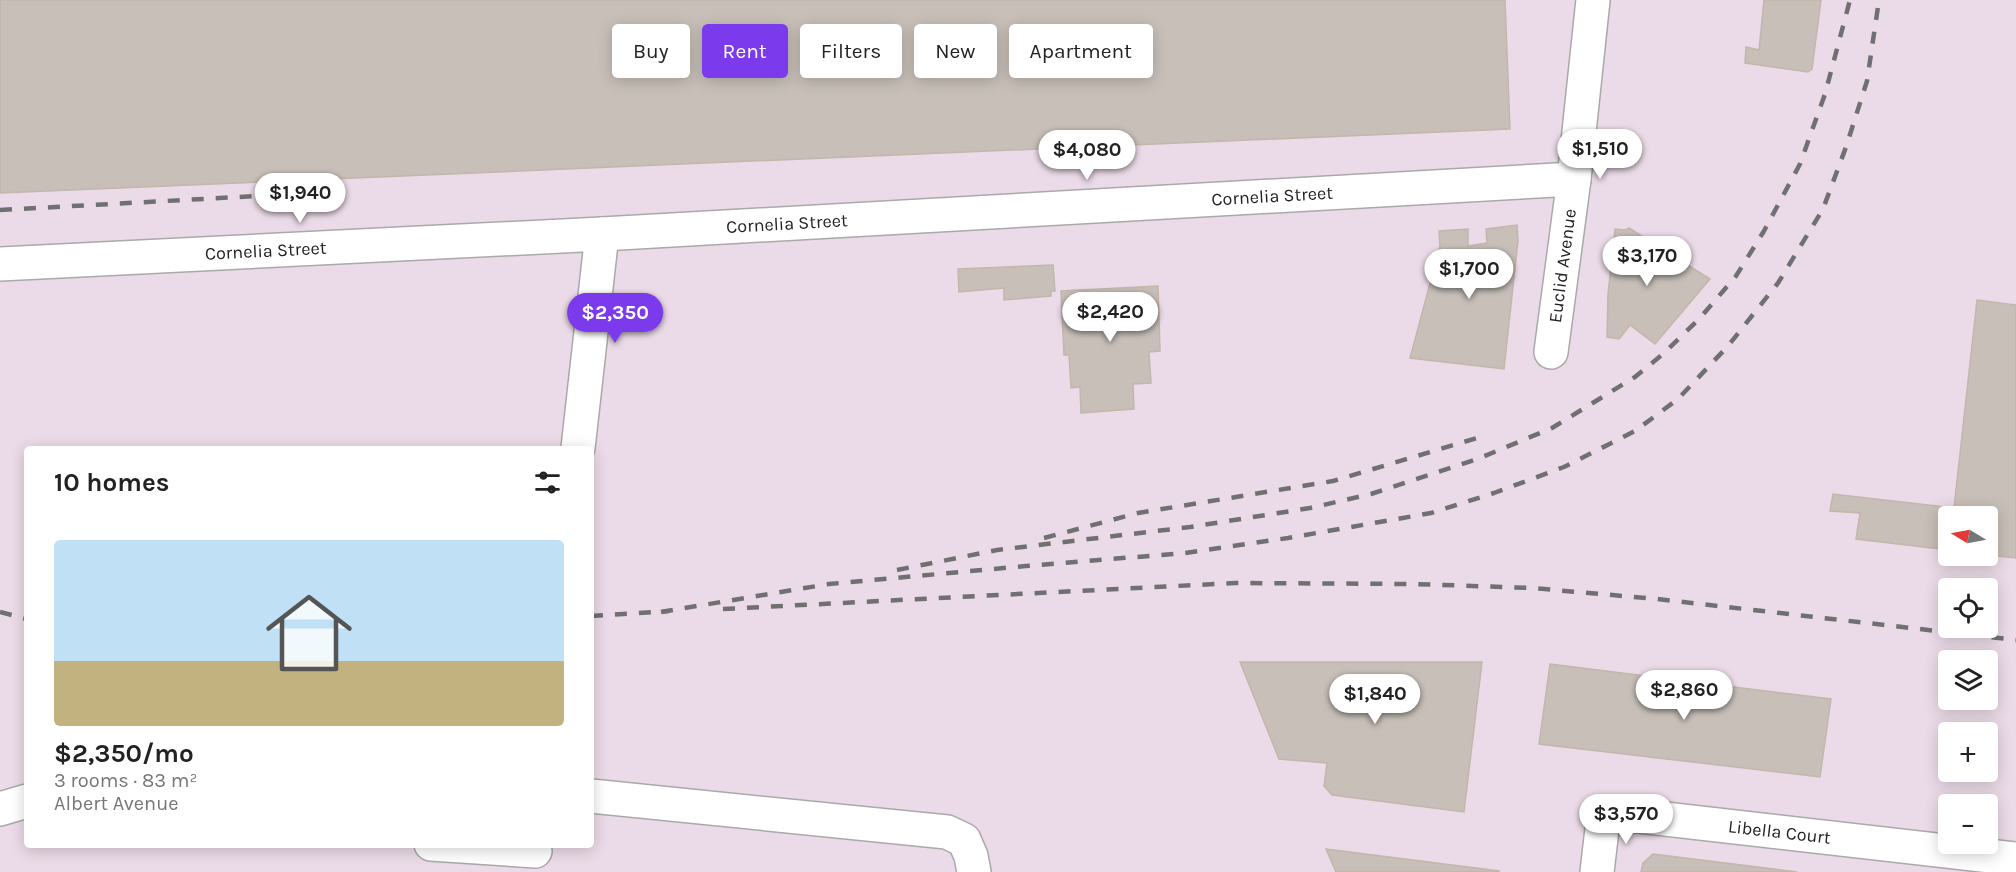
<!DOCTYPE html>
<meta charset="utf-8">
<style>
body{margin:0;font-family:Karla,sans-serif;background:#f2f2f2;color:#222;height:100vh;display:flex;flex-direction:column;font-size:22px;white-space:nowrap}
*{box-sizing:border-box;margin:0}
p{font-size:20px;color:#767676}
.icon{flex:none;width:33px;height:33px;fill:none;stroke:currentColor;stroke-width:2;stroke-linecap:round;stroke-linejoin:round}
.map{position:relative;flex:1;overflow:hidden}
.panel{position:absolute;left:24px;top:446px;width:570px;height:402px;display:flex;flex-direction:column;background:#fff;border-radius:6px;box-shadow:0 3px 15px #0003}
.panel>*{flex:none}
.banner{position:absolute;left:612px;top:24px;width:570px;height:54px;display:flex;gap:12px}
.needle{width:39px;rotate:280deg}
.controls{position:absolute;left:1938px;top:506px;display:grid;gap:12px}
.controls a{display:grid;place-items:center;width:60px;height:60px;border-radius:6px;background:#fff;box-shadow:0 3px 15px #0003;font-size:30px}
.price{position:absolute;translate:-50% -51px;padding:0 14px;border-radius:21px;background:#fff;color:#222;font-size:20px;line-height:39px;filter:drop-shadow(0 2px 3px #0008)}
.price::after{content:'';position:absolute;left:50%;top:36px;width:18px;height:14px;margin-left:-9px;background:inherit;clip-path:polygon(0 0,100% 0,50% 100%)}
.price.current{background:#7c3aed;color:#fff}
ul{padding:0;list-style:none}
li{display:grid;align-content:center;gap:12px;height:318px;padding:0 30px}
li span{display:grid;place-items:center;height:186px;border-radius:6px;color:#555}
li>.icon{margin-inline-start:auto}
span .icon{width:108px;height:108px;fill:#fffc;stroke-width:1}
li b{font-size:26px}
h2{display:flex;justify-content:space-between;align-items:center;height:72px;padding:0 30px;font-size:26px}
.pill{padding:0 21px;border-radius:6px;background:#fff;box-shadow:0 3px 15px #0003;font-size:21px;line-height:54px}
.pill.current{background:#7c3aed;color:#fff}
.map>svg:first-child{display:block}
.industrial{fill:#ebdbe8;fill-rule:evenodd}
.building{fill:#c7bfb8;stroke:#c4b6ab;stroke-width:1.5}
.lines{fill:none;stroke-linecap:round;stroke-linejoin:round}
.minor-casing{stroke:#a9a9a9;stroke-width:36}
.minor{stroke:#fff;stroke-width:33}
.rail{stroke:#707070;stroke-width:4.5;stroke-dasharray:12 12;stroke-linecap:butt}
.labels{text-anchor:middle;stroke-width:4.5;stroke-linejoin:round;paint-order:stroke}
.street-label{font-size:18px;fill:#222;stroke:#fff}
</style>
<div class="map">
<svg width="2016" height="872" viewBox="0 0 2016 872">
<rect width="100%" height="100%" fill="#f2efe9"/>
<path class="industrial" d="M0 0H2016V872H0ZM27 448H591V844H27ZM1948 516H1988V555H1948ZM1948 588H1988V627H1948ZM1948 660H1988V699H1948ZM1948 732H1988V771H1948ZM1948 804H1988V843H1948Z"/>
<g class="building">
<path d="M0 0H1505L1510 129 0 193Z"/>
<path d="M1764 0H1821L1812 69 1808 72 1745 63 1746 47 1759 50Z"/>
<path d="M1517 225 1518 241 1504 369 1410 358 1440 246 1439 231 1468 229V246L1487 243 1486 229Z"/>
<path d="M1629 228 1710 279 1655 344 1630 325 1619 339 1607 337 1608 294 1615 229 1625 230Z"/>
<path d="M1053 265 1055 291H1051V296L1004 300V288L959 292 958 269Z"/>
<path d="M1158 286 1160 351 1149 352 1151 383 1133 384 1134 409 1081 413 1080 387 1071 388 1069 355H1064L1061 291Z"/>
<path d="M1977 300 2016 305V558L1988 555V516H1948V550L1856 539 1860 513 1830 511 1833 494 1954 508Z"/>
<path d="M1240 662H1482L1464 812 1332 795 1324 786 1327 763 1279 759Z"/>
<path d="M1550 664 1831 699 1820 777 1539 744Z"/>
<path d="M1326 849 1499 871V872H1336Z"/>
<path d="M1653 854 1797 872H1641L1643 863Z"/>
</g>
<g class="lines">
<g class="minor-casing">
<g id="minor">
<path id="s1" d="M0 264 602 234 1574 179"/>
<path id="s2" d="M1551 352 1574 179 1593 0"/>
<path d="M578 448 602 234"/>
<path d="M591 796 947 832 964 840 971 856 974 872"/>
<path d="M0 809 27 801"/>
<path d="M431 844 535 851"/>
<path id="s3" d="M1597 872 1604 812 2016 859"/>
</g>
</g>
<use href="#minor" class="minor"/>
<g class="rail">
<path d="M0 210 331 192"/>
<path d="M1044 538 1138 513 1333 481 1477 438"/>
<path d="M897 570 997 550 1190 527 1310 508 1371 494 1480 458 1552 428 1635 377 1663 354 1700 318 1736 276 1764 231 1800 164 1825 94 1850 0"/>
<path d="M723 609 1235 583 1414 584 1532 588 1657 599 2016 640"/>
<path d="M0 612 27 619"/>
<path d="M661 612 829 584 1026 566 1185 553 1288 538 1431 513 1494 493 1564 467 1635 431 1678 399 1728 346 1778 283 1823 209 1846 147 1867 81 1879 0"/>
<path d="M591 616 669 611"/>
</g>
</g>
<g class="labels">
<g class="street-label">
<text dy="6" stroke="none"><textPath href="#s1" startOffset="1274">Cornelia Street</textPath></text>
<text dy="6" stroke="none"><textPath href="#s1" startOffset="788">Cornelia Street</textPath></text>
<text dy="6" stroke="none"><textPath href="#s1" startOffset="266">Cornelia Street</textPath></text>
<text dy="6" stroke="none"><textPath href="#s2" startOffset="87">Euclid Avenue</textPath></text>
<text dy="6" stroke="none"><textPath href="#s3" startOffset="237">Libella Court</textPath></text>
</g>
</g>
</svg>
<div class="controls">
<a><svg class="needle" viewBox="-14 -14 28 28"><path d="M0-13l5 13h-10z" fill="#e53935"/><path d="M0 13l5-13h-10z" fill="#767676"/></svg></a>
<a><svg class="icon" aria-label="locate" viewBox="0 0 24 24"><circle cx="12" cy="12" r="6"/><path d="M12 2v4M12 18v4M2 12h4M18 12h4"/></svg></a>
<a><svg class="icon" aria-label="layers" viewBox="0 0 24 24"><path d="M12 4l9 5-9 5-9-5zM3 14l9 5 9-5"/></svg></a>
<a>+</a>
<a>−</a>
</div>
<b class="price" style="left:1600px;top:180px">$1,510</b>
<b class="price" style="left:1087px;top:181px">$4,080</b>
<b class="price" style="left:300px;top:224px">$1,940</b>
<b class="price" style="left:1647px;top:287px">$3,170</b>
<b class="price" style="left:1469px;top:300px">$1,700</b>
<b class="price" style="left:1110px;top:343px">$2,420</b>
<b class="price current" style="left:615px;top:344px">$2,350</b>
<b class="price" style="left:1684px;top:721px">$2,860</b>
<b class="price" style="left:1375px;top:725px">$1,840</b>
<b class="price" style="left:1626px;top:845px">$3,570</b>
<div class="banner">
<a class="pill">Buy</a>
<a class="pill current">Rent</a>
<a class="pill">Filters</a>
<a class="pill">New</a>
<a class="pill">Apartment</a>
</div>
<section class="panel">
<h2>10 homes<svg class="icon" aria-label="filters" viewBox="0 0 24 24"><path d="M4 7h16M4 17h16"/><circle cx="9" cy="7" r="2"/><circle cx="15" cy="17" r="2"/></svg></h2>
<ul>
<li><span style="background:linear-gradient(#bfe0f5 65%,#c2b280 0)"><svg class="icon" aria-label="home" viewBox="0 0 24 24"><path d="M3 11l9-7 9 7M6 9v11h12V9"/></svg></span><div><b>$2,350/mo</b><p>3 rooms · 83 m²</p><p>Albert Avenue</p></div></li>
</ul>
</section>
</div>
